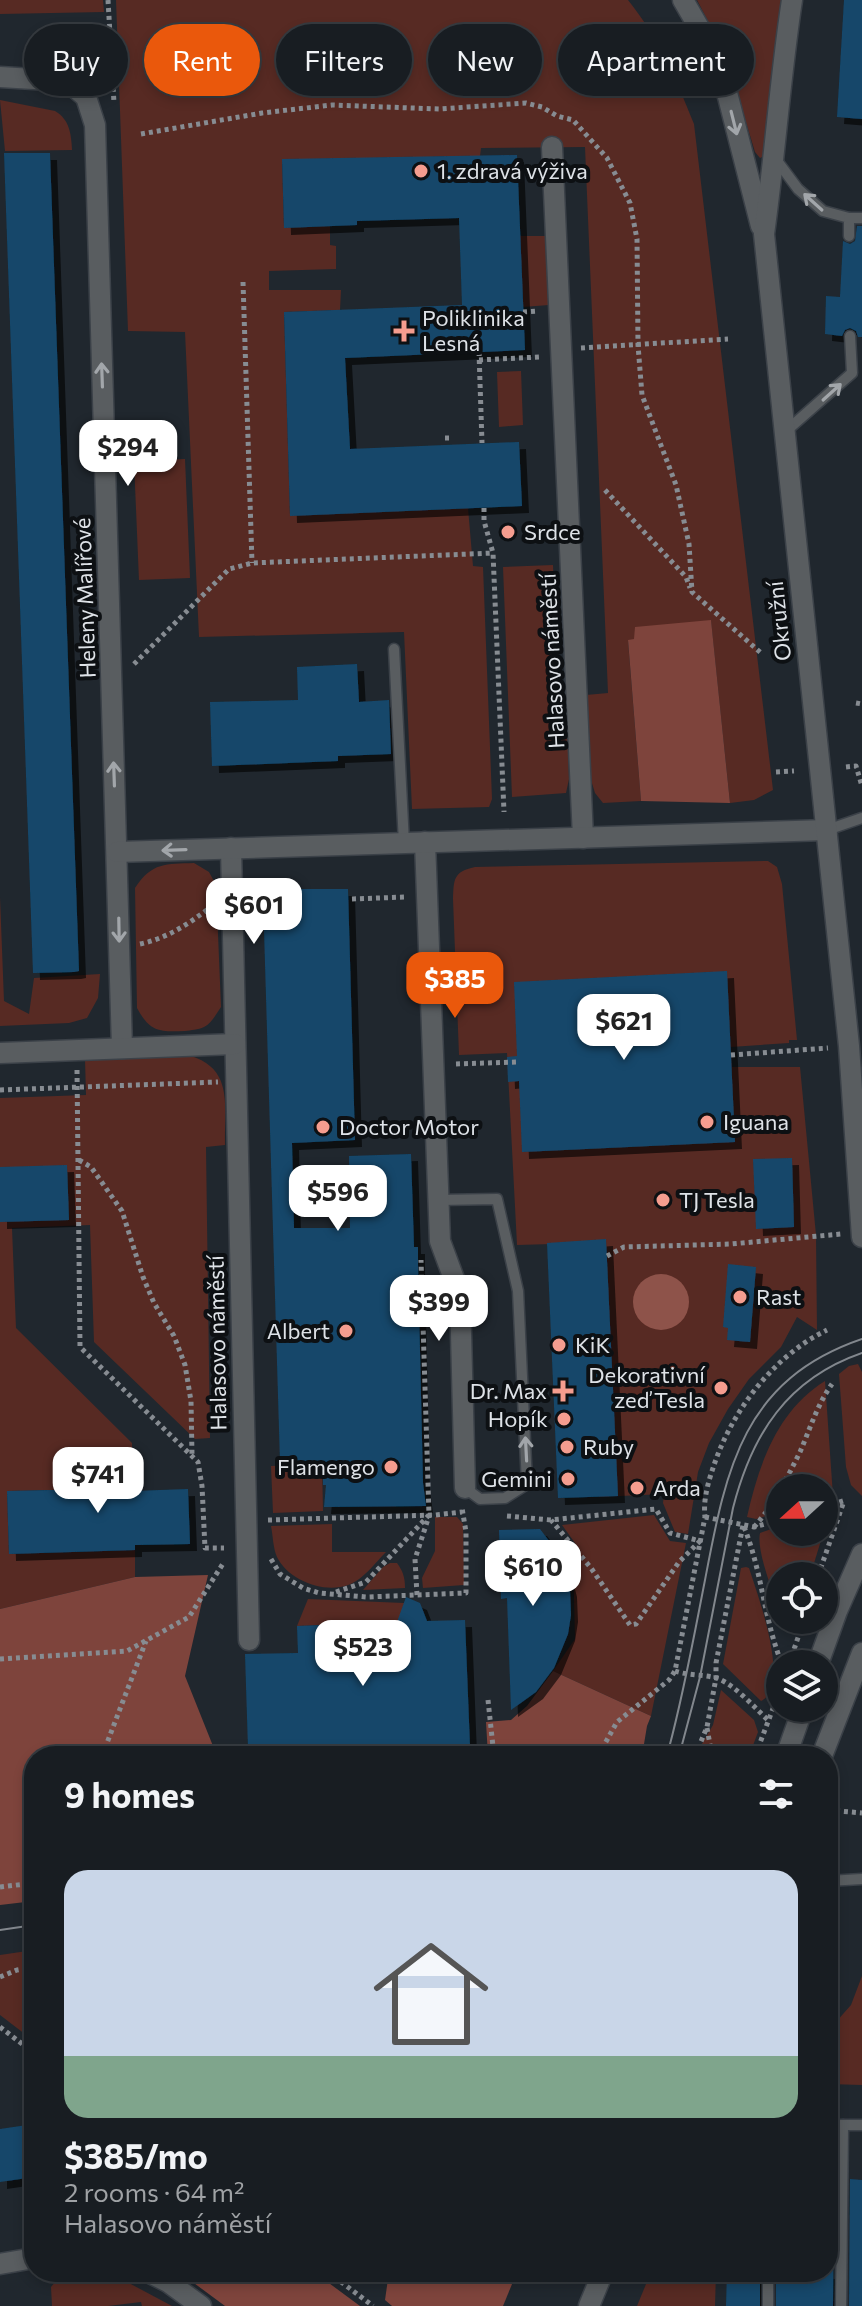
<!DOCTYPE html>
<meta charset="utf-8">
<style>
body{margin:0;font-family:Commissioner,sans-serif;background:#21262a;color:#f1f3f6;height:100vh;display:flex;flex-direction:column;font-size:30px;white-space:nowrap}
*{box-sizing:border-box;margin:0}
p{font-size:26px;color:#9fa2a5}
.icon{flex:none;width:44px;height:44px;fill:none;stroke:currentColor;stroke-width:2;stroke-linecap:round;stroke-linejoin:round}
.map{position:relative;flex:1;overflow:hidden}
.panel{position:absolute;left:24px;top:1746px;width:814px;height:536px;display:flex;flex-direction:column;background:#181d22;border-radius:32px;box-shadow:0 4px 12px #0003,0 0 0 2px #363b40}
.panel>*{flex:none}
.banner{position:absolute;left:24px;top:24px;width:814px;height:72px;display:flex;gap:16px}
.needle{width:52px;rotate:249deg}
.controls{position:absolute;left:766px;top:1474px;display:grid;gap:16px}
.controls a{display:grid;place-items:center;width:72px;height:72px;border-radius:50%;background:#181d22;box-shadow:0 4px 12px #0003,0 0 0 2px #363b40;font-size:40px}
.price{position:absolute;translate:-50% -68px;padding:0 18px;border-radius:16px;background:#fff;color:#222;font-size:26px;line-height:52px;filter:drop-shadow(0 2px 4px #0008)}
.price::after{content:'';position:absolute;left:50%;top:48px;width:24px;height:18px;margin-left:-12px;background:inherit;clip-path:polygon(0 0,100% 0,50% 100%)}
.price.active{background:#ea580c;color:#fff}
ul{padding:0;list-style:none}
li{display:grid;align-content:center;gap:16px;height:424px;padding:0 40px}
li+li{border-top:2px solid #363b40}
li span{display:grid;place-items:center;height:248px;border-radius:24px;color:#555}
li>.icon{margin-inline-start:auto}
span .icon{width:144px;height:144px;fill:#fffc;stroke-width:1}
li b{font-size:34px}
h2{display:flex;justify-content:space-between;align-items:center;height:96px;padding:0 40px;font-size:34px}
.chip{padding:0 28px;border-radius:36px;background:#181d22;box-shadow:0 4px 12px #0003,0 0 0 2px #363b40;font-size:28px;line-height:72px}
.chip.active{background:#ea580c;color:#fff}
.map>svg:first-child{display:block}
.green{fill:#572a23}
.forest{fill:#7e443c}
.water{fill:#8e534a}
.building{fill:#14476b;filter:url(#shadow)}
.lines{fill:none;stroke-linecap:round;stroke-linejoin:round}
.service-casing{stroke:#3b4148;stroke-width:13}
.minor-casing{stroke:#3b4148;stroke-width:23}
.tertiary-casing{stroke:#3b4148;stroke-width:23}
.path{stroke:#878c92;stroke-width:5;stroke-dasharray:4 4;stroke-linecap:butt}
.service{stroke:#595d60;stroke-width:10}
.minor{stroke:#595d60;stroke-width:20}
.tertiary{stroke:#595d60;stroke-width:20}
.tram{stroke:#82878d;stroke-width:2}
.oneway{stroke:#a2a6aa}
.poi-dot{fill:#f59d8f;stroke:#0d1013;stroke-width:3}
.labels{text-anchor:middle;stroke-width:8;stroke-linejoin:round;paint-order:stroke}
.poi-label{font-size:22px;fill:#dee2e7;stroke:#0d1013;text-anchor:start}
.street-label{font-size:22px;fill:#dee2e7;stroke:#0d1013}
</style>
<div class="map">
<svg width="862" height="2306" viewBox="0 0 862 2306">
<defs>
<filter id="shadow"><feDropShadow dx="7" dy="7" stdDeviation="0" flood-color="#0009"/></filter>
</defs>
<rect width="100%" height="100%" fill="#20272e"/>
<g class="green">
<path d="M0 0H103L104 12 0 14Z"/>
<path d="M116 0H628C660 40 675 77 694 124L773 790 754 800 730 803 711 621 628 641 641 801 603 803 595 793 591 780 586 695 608 693 585 147 481 148 480 156 282 160 284 227 330 226V245L336 246V269L269 271V290H341L340 310 284 312 290 515 468 508 473 566 483 567 492 799 489 807 412 809 404 632 199 637 185 332 128 331Z"/>
<path d="M697 0H783L774 59 764 156 760 158 755 152 726 56Z"/>
<path d="M0 100 55 111C70 120 71 134 72 150L5 151Z"/>
<path d="M520 236H545L549 305 523 307Z"/>
<path d="M521 371 523 425 499 427 497 372Z"/>
<path d="M185 459 190 578 139 580 134 461Z"/>
<path d="M553 565 558 694 566 696 569 779 566 793 512 797 503 567Z"/>
<path d="M768 861 777 867 782 884 797 1040H789V1043L731 1047 732 1067H800L816 1235 817 1330 797 1317 781 1347 749 1379 728 1409 709 1443 698 1472 688 1534 675 1532 663 1503 664 1494 599 1497 588 1243 517 1245 507 1053 459 1055 453 899C454 879 453 872 475 867Z"/>
<path d="M194 863 209 872 216 885 221 1007C216 1014 212 1023 204 1027 198 1030 191 1030 185 1031 159 1032 150 1032 137 1008L135 888C152 862 166 864 194 863Z"/>
<path d="M0 897 4 1001 29 1014 34 978 100 974 98 998 87 1018 69 1023 0 1026Z"/>
<path d="M184 1054C235 1066 224 1104 225 1145L206 1147 210 1438 195 1439 94 1342 90 1225 12 1228 16 1328 132 1443V1454L94 1456 95 1489 7 1491 9 1554 135 1550V1577L0 1609V1098L86 1095 85 1059Z"/>
<path d="M858 1364 862 1372V1496L851 1485 846 1467 839 1374 849 1366Z"/>
<path d="M825 1381 833 1496 824 1499V1488H780V1512L756 1519 747 1517C759 1464 777 1411 825 1381Z"/>
<path d="M322 1464 323 1511 273 1513 271 1466Z"/>
<path d="M654 1515 670 1541 686 1543 651 1716 553 1671 575 1639 573 1557 580 1550 562 1525Z"/>
<path d="M435 1517H457L463 1524 464 1585 423 1588 422 1578 435 1551Z"/>
<path d="M824 1518 827 1521 811 1573 799 1569 798 1576H780V1614C774 1594 756 1551 760 1533L780 1526V1532H824Z"/>
<path d="M332 1524V1552H386C376 1562 363 1580 348 1585 324 1594 288 1580 277 1557 273 1548 273 1536 271 1526Z"/>
<path d="M390 1563H397C403 1571 405 1578 405 1588L363 1590 383 1567Z"/>
<path d="M746 1567 749 1568C757 1593 792 1687 761 1701L723 1664 741 1568Z"/>
<path d="M308 1599 404 1603 405 1622 297 1626Z"/>
<path d="M721 1690 754 1720 758 1732 749 1756H695L713 1725Z"/>
<path d="M34 1950V2041L0 2015V1955Z"/>
<path d="M862 1976V2085L828 2084V2031L851 2005Z"/>
<path d="M651 2272H716L715 2306H637Z"/>
<path d="M101 2277 127 2282 172 2306H142L141 2302 108 2306H52L51 2287 56 2281Z"/>
</g>
<g class="forest">
<path d="M711 620 730 803 641 801 628 640 634 639 635 627Z"/>
<path d="M208 1575 185 1676 217 1756H34V1901L0 1905V1609L135 1577Z"/>
<path d="M553 1671 651 1716 647 1726 642 1756H488L486 1722 511 1720 527 1706Z"/>
<path d="M179 2272H314L360 2306H225Z"/>
<path d="M389 2272H517L503 2306H392L385 2300Z"/>
</g>
<circle class="water" cx="661" cy="1302" r="28"/>
<g class="building">
<path d="M844 0H862V119L837 117Z"/>
<path d="M4 153H50L79 971 74 972 33 973Z"/>
<path d="M517 155 525 350 345 358 350 449 519 442 522 506 290 516 284 312 462 305 459 218 357 221V225L284 228 282 159Z"/>
<path d="M857 226H862V337H858L856 331 850 328 845 330 842 336 825 334 826 296 840 297 843 241 850 244 855 241Z"/>
<path d="M357 664 359 702 389 700 391 754 338 756V761L212 766 210 702 298 700 297 667Z"/>
<path d="M289 889H348L355 1140 292 1143 294 1228H350L349 1156 411 1154 414 1247H418V1264L423 1483 426 1506 324 1507 326 1485H323V1461L280 1462 263 897 289 896Z"/>
<path d="M727 971 735 1142 522 1152 519 1081 508 1082 507 1057 517 1056 514 982Z"/>
<path d="M792 1158 794 1227 756 1229 753 1159Z"/>
<path d="M67 1165 69 1220 0 1222V1167Z"/>
<path d="M606 1239 618 1496 558 1498 547 1243Z"/>
<path d="M728 1264 756 1267 750 1342 727 1340 728 1328 723 1327Z"/>
<path d="M132 1454 133 1491 188 1489 190 1544 135 1545V1550L9 1554 7 1491 95 1489 94 1455Z"/>
<path d="M540 1529 559 1554 564 1567 570 1590 571 1615 568 1634 554 1668 536 1692 511 1710 507 1598 501 1599 499 1530Z"/>
<path d="M406 1597 420 1603 427 1621 465 1620 470 1747 302 1752 301 1747 248 1748 245 1654 298 1653 297 1626 397 1622Z"/>
<path d="M34 2124V2177L0 2182V2129Z"/>
<path d="M828 2179H834L833 2306H776V2272H828Z"/>
<path d="M850 2179 862 2180V2306H849Z"/>
<path d="M727 2272H760V2306H726Z"/>
</g>
<g class="lines">
<g class="service-casing">
<g id="service">
<path d="M775 158 798 189 823 211 849 218V236"/>
<path d="M849 218H862"/>
<path d="M785 432 852 373 850 336"/>
<path d="M394 649 404 843"/>
<path d="M827 830 862 818"/>
<path d="M439 1200 497 1199 518 1291 527 1484 505 1498 480 1499 465 1488"/>
<path d="M828 1881 862 1879"/>
<path d="M828 2125H862"/>
<path d="M768 2306V2272"/>
<path d="M841 2306 843 2125"/>
</g>
</g>
<g class="minor-casing">
<g id="minor">
<path d="M0 77 67 81 86 97 95 125 122 1048"/>
<path d="M552 147 583 838"/>
<path d="M425 842 440 1241 460 1295 465 1488"/>
<path d="M231 848 249 1640"/>
<path d="M117 852 827 830"/>
<path d="M0 1053 235 1044"/>
<path d="M0 2264 34 2258"/>
<path d="M148 2272 168 2282 201 2306"/>
</g>
</g>
<g class="tertiary-casing">
<g id="tertiary">
<path d="M683 0 705 38 725 85 761 226"/>
<path d="M792 0C780 78 775 156 764 234L849 1046 862 1237"/>
<path d="M818 1664 837 1611 862 1554"/>
<path d="M786 1756 803 1708"/>
<path d="M822 1756 862 1653"/>
<path d="M589 2306 603 2272"/>
</g>
</g>
<g class="path">
<path d="M108 0 114 103"/>
<path d="M141 134 262 113 332 105 439 109 526 103 542 107 557 116 573 120 607 158 630 203 637 239 638 345 642 395 676 485 689 544 692 592 761 653"/>
<path d="M243 282 252 563"/>
<path d="M523 312 538 311"/>
<path d="M581 348 728 339"/>
<path d="M479 352 482 443"/>
<path d="M479 360 539 357"/>
<path d="M445 438H451"/>
<path d="M605 490 686 577 690 588"/>
<path d="M484 508V521L493 553 504 812"/>
<path d="M134 664 229 569 252 563 493 553"/>
<path d="M856 703 862 704"/>
<path d="M846 767 856 766 862 786"/>
<path d="M776 772 794 771"/>
<path d="M352 899 406 897"/>
<path d="M140 944C168 938 190 923 212 906"/>
<path d="M731 1055 828 1048"/>
<path d="M456 1064 518 1062"/>
<path d="M77 1070 80 1347 198 1462 202 1486 205 1548H224"/>
<path d="M0 1090 218 1082"/>
<path d="M79 1160 91 1167 122 1211 143 1277 154 1303 174 1336 185 1365 191 1401 192 1455"/>
<path d="M607 1256 624 1247 731 1244 841 1234"/>
<path d="M824 1507 843 1501"/>
<path d="M507 1516 551 1520 656 1509 670 1533 700 1541 679 1562 636 1624 630 1625 591 1568 551 1520"/>
<path d="M705 1517 754 1527 780 1520"/>
<path d="M268 1520 435 1515 462 1512"/>
<path d="M744 1527C762 1571 764 1620 782 1664"/>
<path d="M754 1527C773 1506 787 1478 800 1452 810 1429 817 1405 832 1384"/>
<path d="M271 1559 280 1574 303 1588 319 1593 367 1597 466 1593V1532L462 1508"/>
<path d="M818 1576 844 1501"/>
<path d="M336 1592 366 1582 429 1515 421 1260"/>
<path d="M417 1595 415 1559 429 1516"/>
<path d="M0 1659 127 1651 189 1617 224 1562"/>
<path d="M789 1664 804 1620"/>
<path d="M675 1671C689 1676 706 1674 719 1679 736 1686 756 1709 769 1721"/>
<path d="M488 1700 494 1756"/>
<path d="M707 1728 712 1756"/>
<path d="M102 1756 146 1641"/>
<path d="M598 1756 617 1722 669 1680 675 1671 705 1517C703 1500 708 1483 713 1468 731 1412 773 1356 827 1330"/>
<path d="M695 1756 707 1727 716 1678V1663L743 1525"/>
<path d="M755 1756 780 1690"/>
<path d="M828 1810 862 1813"/>
<path d="M0 1887 34 1883"/>
<path d="M0 1977 17 1970 34 1967"/>
<path d="M0 2027 34 2053"/>
<path d="M328 2272 373 2306"/>
</g>
<use href="#service" class="service"/>
<use href="#minor" class="minor"/>
<use href="#tertiary" class="tertiary"/>
<g class="tram">
<path d="M665 1756 669 1748C684 1692 694 1636 705 1580 726 1470 742 1380 862 1339"/>
<path d="M679 1756 700 1677 733 1508C752 1434 787 1379 862 1353"/>
<path d="M0 1930 34 1925"/>
</g>
</g>
<defs><path id="oneway-shaft" d="M-6 0H5M1.5-3L5.5 0L1.5 3" fill="none" stroke-width="1.6" stroke-linecap="round" stroke-linejoin="round" transform="scale(2)"/></defs>
<g class="oneway">
<use href="#oneway-shaft" transform="translate(734 123) rotate(76)"/>
<use href="#oneway-shaft" transform="translate(813 202) rotate(-138)"/>
<use href="#oneway-shaft" transform="translate(102 375) rotate(-92)"/>
<use href="#oneway-shaft" transform="translate(832 392) rotate(-42)"/>
<use href="#oneway-shaft" transform="translate(114 774) rotate(-92)"/>
<use href="#oneway-shaft" transform="translate(174 850) rotate(178)"/>
<use href="#oneway-shaft" transform="translate(119 930) rotate(89)"/>
<use href="#oneway-shaft" transform="translate(526 1449) rotate(-93)"/>
</g>
<g class="poi-dot">
<circle cx="421" cy="171" r="8"/>
<path d="M400 319h8v8h8v8h-8v8h-8v-8h-8v-8h8z"/>
<circle cx="508" cy="532" r="8"/>
<circle cx="707" cy="1122" r="8"/>
<circle cx="323" cy="1127" r="8"/>
<circle cx="663" cy="1200" r="8"/>
<circle cx="740" cy="1297" r="8"/>
<circle cx="346" cy="1331" r="8"/>
<circle cx="559" cy="1345" r="8"/>
<circle cx="721" cy="1388" r="8"/>
<path d="M559 1379h8v8h8v8h-8v8h-8v-8h-8v-8h8z"/>
<circle cx="564" cy="1419" r="8"/>
<circle cx="567" cy="1447" r="8"/>
<circle cx="391" cy="1467" r="8"/>
<circle cx="568" cy="1479" r="8"/>
<circle cx="637" cy="1488" r="8"/>
</g>
<g class="labels">
<g class="poi-label">
<text x="437" y="179">1. zdravá výživa</text>
<text x="422" y="326">Poliklinika<tspan x="422" dy="25">Lesná</tspan></text>
<text x="524" y="540">Srdce</text>
<text x="723" y="1130">Iguana</text>
<text x="339" y="1135">Doctor Motor</text>
<text x="679" y="1208">TJ Tesla</text>
<text x="756" y="1305">Rast</text>
<text x="330" y="1339" text-anchor="end">Albert</text>
<text x="575" y="1353">KiK</text>
<text x="705" y="1383" text-anchor="end">Dekorativní<tspan x="705" dy="25">zeď Tesla</tspan></text>
<text x="547" y="1399" text-anchor="end">Dr. Max</text>
<text x="548" y="1427" text-anchor="end">Hopík</text>
<text x="583" y="1455">Ruby</text>
<text x="375" y="1475" text-anchor="end">Flamengo</text>
<text x="552" y="1487" text-anchor="end">Gemini</text>
<text x="653" y="1496">Arda</text>
</g>
<g class="street-label">
<text transform="translate(85 598) rotate(-92)" y="8">Heleny Malířové</text>
<text transform="translate(779 621) rotate(-96)" y="8">Okružní</text>
<text transform="translate(552 661) rotate(-93)" y="8">Halasovo náměstí</text>
<text transform="translate(217 1343) rotate(-91)" y="8">Halasovo náměstí</text>
</g>
</g>
</svg>
<div class="controls">
<a><svg class="needle" viewBox="-14 -14 28 28"><path d="M0-13l5 13h-10z" fill="#e53935"/><path d="M0 13l5-13h-10z" fill="#9fa2a5"/></svg></a>
<a><svg class="icon" aria-label="locate" viewBox="0 0 24 24"><circle cx="12" cy="12" r="6"/><path d="M12 2v4M12 18v4M2 12h4M18 12h4"/></svg></a>
<a><svg class="icon" aria-label="layers" viewBox="0 0 24 24"><path d="M12 4l9 5-9 5-9-5zM3 14l9 5 9-5"/></svg></a>
</div>
<b class="price" style="left:128px;top:488px">$294</b>
<b class="price" style="left:254px;top:946px">$601</b>
<b class="price active" style="left:455px;top:1020px">$385</b>
<b class="price" style="left:624px;top:1062px">$621</b>
<b class="price" style="left:338px;top:1233px">$596</b>
<b class="price" style="left:439px;top:1343px">$399</b>
<b class="price" style="left:98px;top:1515px">$741</b>
<b class="price" style="left:533px;top:1608px">$610</b>
<b class="price" style="left:363px;top:1688px">$523</b>
<div class="banner">
<a class="chip">Buy</a>
<a class="chip active">Rent</a>
<a class="chip">Filters</a>
<a class="chip">New</a>
<a class="chip">Apartment</a>
</div>
<section class="panel">
<h2>9 homes<svg class="icon" aria-label="filters" viewBox="0 0 24 24"><path d="M4 7h16M4 17h16"/><circle cx="9" cy="7" r="2"/><circle cx="15" cy="17" r="2"/></svg></h2>
<ul>
<li><span style="background:linear-gradient(#c9d6e8 75%,#7fa58c 0)"><svg class="icon" aria-label="home" viewBox="0 0 24 24"><path d="M3 11l9-7 9 7M6 9v11h12V9"/></svg></span><div><b>$385/mo</b><p>2 rooms · 64 m²</p><p>Halasovo náměstí</p></div></li>
</ul>
</section>
</div>
